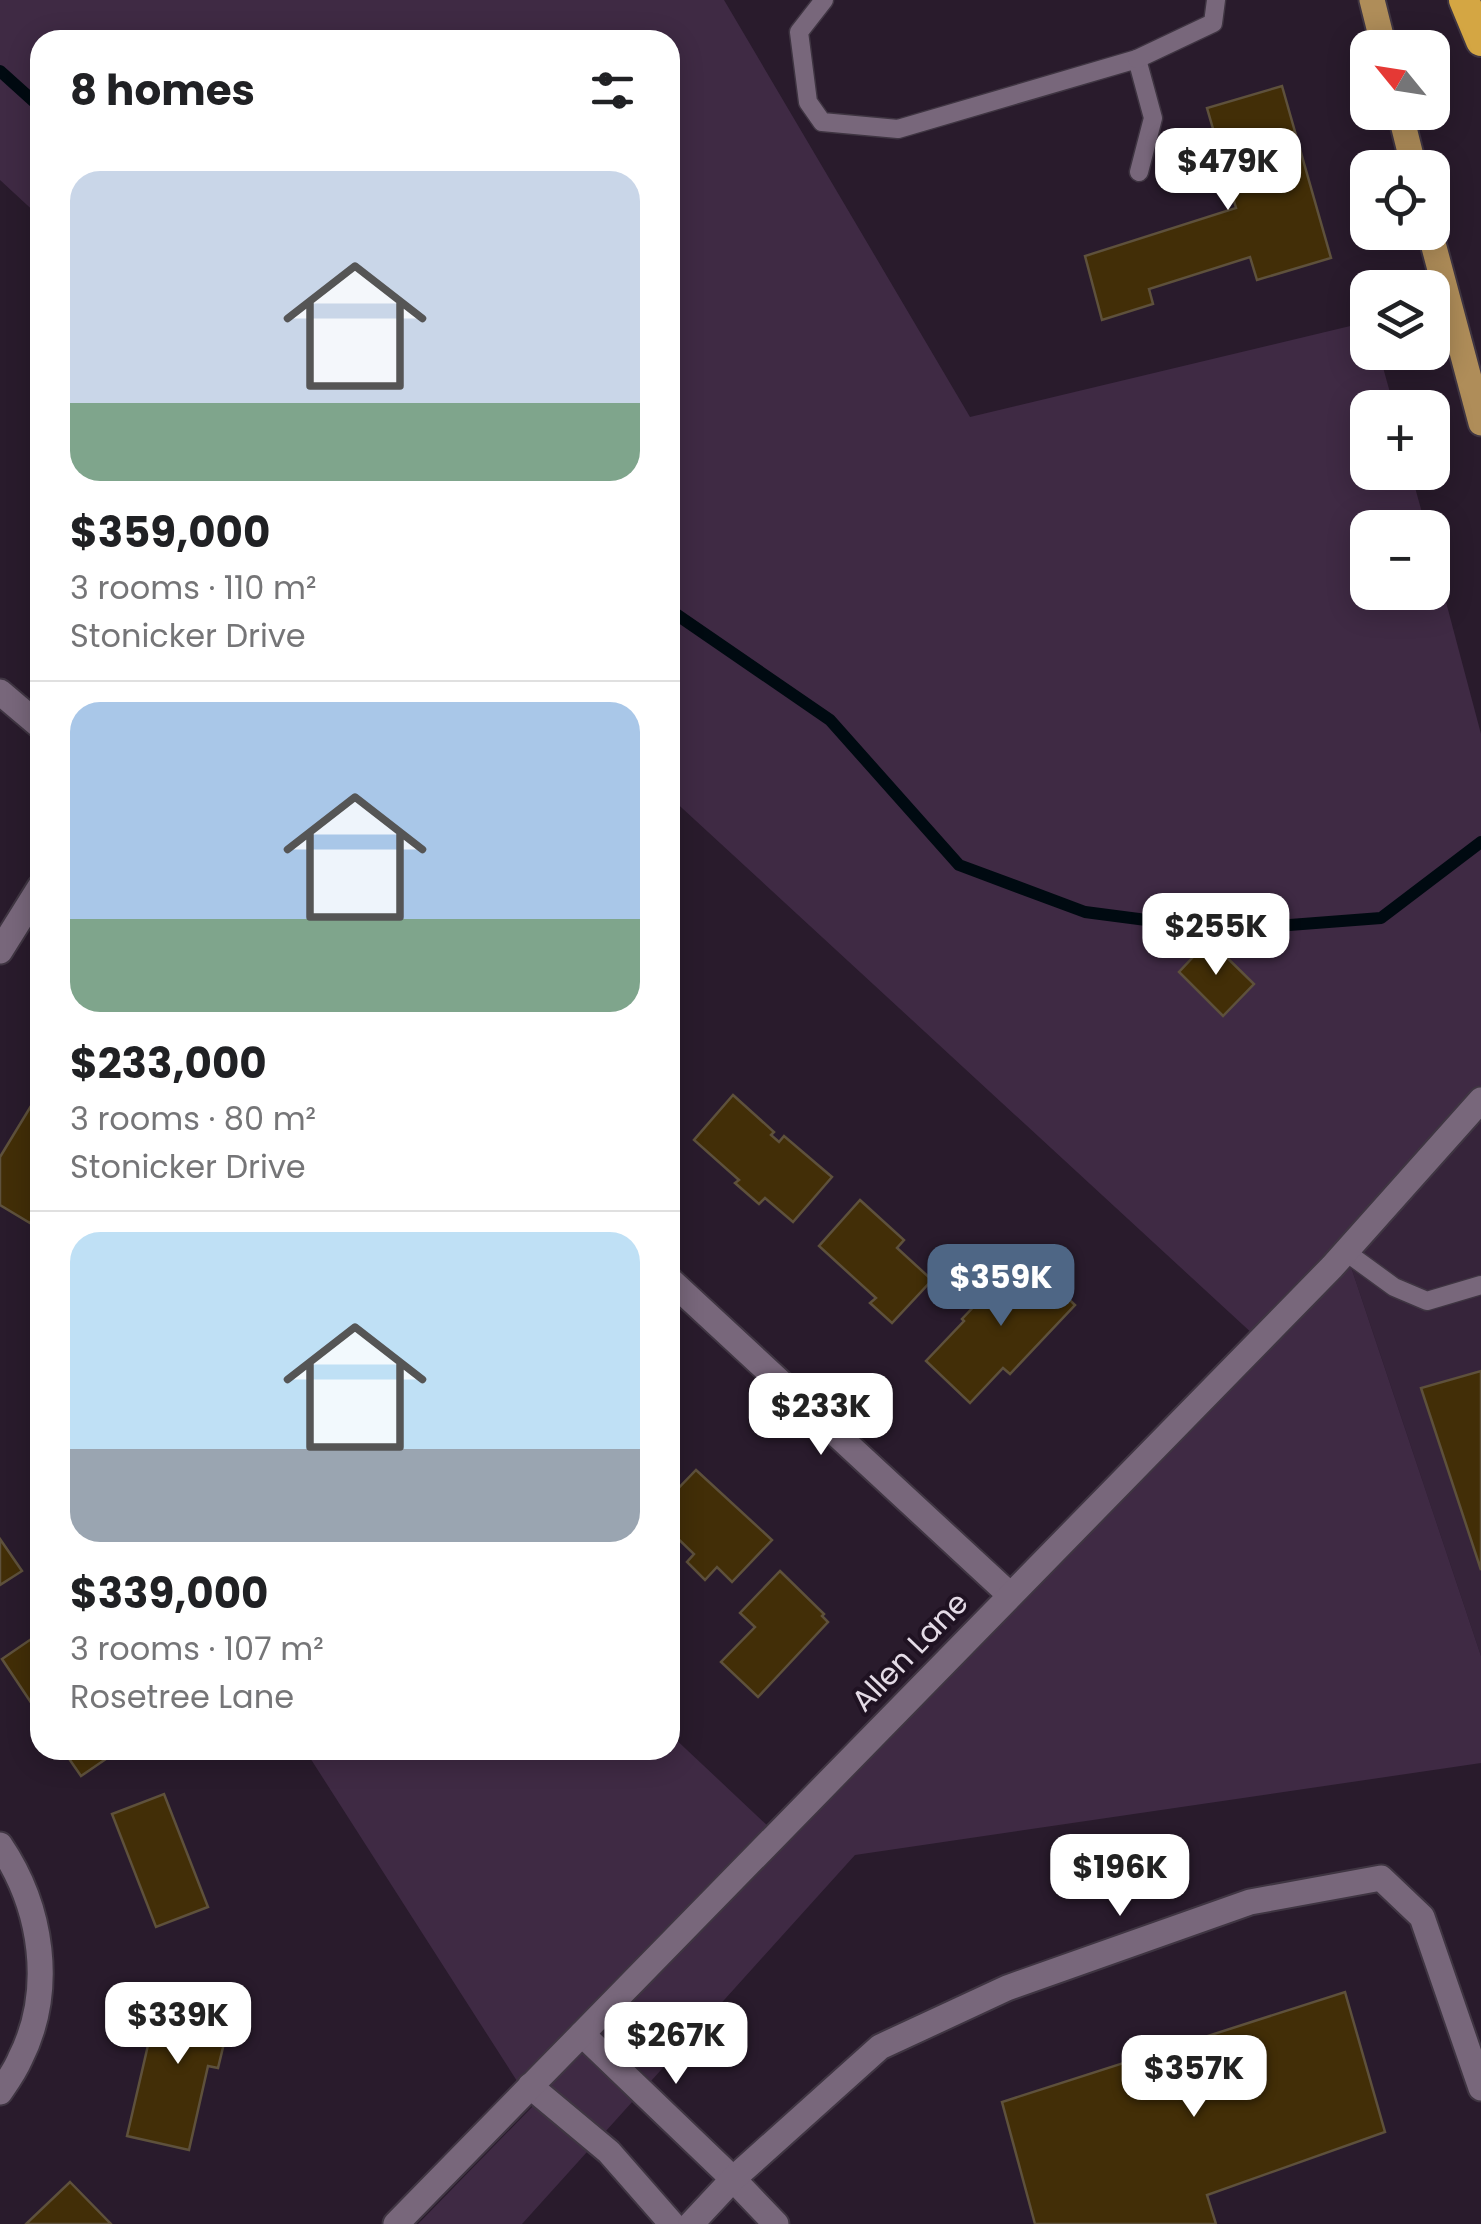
<!DOCTYPE html>
<meta charset="utf-8">
<style>
body{margin:0;font-family:Poppins,sans-serif;background:#f6f6f6;color:#202124;height:100vh;display:flex;flex-direction:column;font-size:38px;white-space:nowrap}
*{box-sizing:border-box;margin:0}
p{font-size:32px;color:#757577}
.icon{flex:none;width:55px;height:55px;fill:none;stroke:currentColor;stroke-width:2;stroke-linecap:round;stroke-linejoin:round}
.map{position:relative;flex:1;overflow:hidden}
.details{position:absolute;left:30px;top:30px;width:650px;height:1730px;display:flex;flex-direction:column;background:#fff;border-radius:30px;box-shadow:0 5px 25px #0003}
.details>*{flex:none}
.needle{width:65px;rotate:300deg}
.controls{position:absolute;left:1350px;top:30px;display:grid;gap:20px}
.controls a{display:grid;place-items:center;width:100px;height:100px;border-radius:20px;background:#fff;box-shadow:0 5px 25px #0003;font-size:50px}
.price{position:absolute;translate:-50% -85px;padding:0 22px;border-radius:20px;background:#fff;color:#222;font-size:32px;line-height:65px;filter:drop-shadow(0 2px 5px #0008)}
.price::after{content:'';position:absolute;left:50%;top:60px;width:30px;height:22px;margin-left:-15px;background:inherit;clip-path:polygon(0 0,100% 0,50% 100%)}
.price.active{background:#4e6685;color:#fff}
ul{padding:0;list-style:none}
li{display:grid;align-content:center;gap:20px;height:530px;padding:0 40px}
li+li{border-top:2px solid #e0e0e0}
li span{display:grid;place-items:center;height:310px;border-radius:30px;color:#555}
li>.icon{margin-inline-start:auto}
span .icon{width:180px;height:180px;fill:#fffc;stroke-width:1}
li b{font-size:42px}
h2{display:flex;justify-content:space-between;align-items:center;height:120px;padding:0 40px;font-size:42px}
.map>svg:first-child{display:block}
.built{fill:#36243a}
.green{fill:#3f2a44}
.lines{fill:none;stroke-linecap:round;stroke-linejoin:round}
.stream{stroke:#000a11;stroke-width:12}
.building{fill:#422e07;stroke:#5e513c;stroke-width:2.5}
.lane-casing{stroke:#3f3542;stroke-width:21}
.street-casing{stroke:#3f3542;stroke-width:29}
.primary-casing{stroke:#3f3542;stroke-width:29}
.highway-casing{stroke:#3f3542;stroke-width:34}
.lane{stroke:#78677b;stroke-width:18}
.street{stroke:#78677b;stroke-width:25}
.primary{stroke:#af8d59;stroke-width:25}
.highway{stroke:#d4a643;stroke-width:30}
.labels{text-anchor:middle;stroke-width:8;stroke-linejoin:round;paint-order:stroke}
.street-label{font-size:30px;fill:#e4dbe6;stroke:#1f1222}
</style>
<div class="map">
<svg width="1481" height="2224" viewBox="0 0 1481 2224">
<rect width="100%" height="100%" fill="#291b2c"/>
<path class="built" d="M1481 1110V1656L1346 1252Z"/>
<path class="green" d="M0 0H724L970 417 1367 322 1368 352 1379 353 1394 407 1368 408V472L1411 473 1426 527 1368 528V592H1432L1433 553 1481 734V1110L1346 1252 1481 1656V1763L855 1855 522 2224H418L533 2106 305 1750H670V1734L787 1844 1268 1348 670 797V40H40V217L0 180Z"/>
<g class="lines">
<g class="stream">
<path d="M0 71 40 107"/>
<path d="M670 610 830 720 959 865 1085 912 1223 930 1381 918 1481 842"/>
</g>
</g>
<g class="building">
<path d="M1282 86 1331 258 1257 280 1250 257 1149 289 1153 304 1102 320 1085 256 1236 208 1207 108Z"/>
<path d="M1209 940 1254 984 1223 1016 1179 972Z"/>
<path d="M733 1095 774 1132 771 1135 779 1142 784 1136 832 1177 793 1222 765 1198 759 1204 735 1183 739 1180 694 1140Z"/>
<path d="M34 1101 40 1105V1207L30 1223 0 1205V1157Z"/>
<path d="M860 1200 904 1240 897 1248 932 1280 892 1323 870 1303 876 1298 819 1246Z"/>
<path d="M1023 1255 1075 1305 1010 1374 1003 1368 970 1403 926 1361 964 1321 962 1319Z"/>
<path d="M1481 1371V1570L1421 1388Z"/>
<path d="M696 1470 772 1540 732 1582 717 1567 705 1580 687 1562 694 1554 670 1531V1497Z"/>
<path d="M0 1539 22 1571 0 1585Z"/>
<path d="M780 1571 824 1614 822 1616 828 1622 758 1697 721 1662 755 1627 740 1613Z"/>
<path d="M40 1633V1716L2 1659Z"/>
<path d="M63 1750H119L81 1776Z"/>
<path d="M164 1794 208 1907 156 1927 112 1814Z"/>
<path d="M161 1989 233 2006 218 2068 208 2066 189 2150 127 2136Z"/>
<path d="M1345 1992 1385 2132 1207 2195 1216 2224H1035L1002 2102Z"/>
<path d="M70 2182 111 2224H26Z"/>
</g>
<g class="lines">
<g class="lane-casing">
<g id="lane">
<path d="M824 0 799 32 808 102 822 122 898 129 1137 59 1153 118 1139 172"/>
<path d="M1137 59 1213 23 1216 0"/>
<path d="M1346 1252 1394 1287 1427 1301 1481 1285"/>
</g>
</g>
<g class="street-casing">
<g id="street">
<path d="M0 692 40 726"/>
<path d="M0 951 40 887"/>
<path d="M670 1280 1010 1595"/>
<path d="M0 1845C42 1907 55 1990 20 2059 15 2071 7 2082 0 2092"/>
<path d="M582 2034 733 2179 776 2224"/>
<path d="M530 2086 609 2152 672 2224"/>
<path d="M396 2224 1332 1267 1481 1100"/>
<path d="M691 2224 733 2179 880 2047 1007 1988 1250 1902 1381 1878 1422 1917 1481 2088"/>
</g>
</g>
<g class="primary-casing">
<g id="primary">
<path d="M1372 0 1384 48"/>
<path d="M1400 112 1414 168"/>
<path d="M1430 232 1481 423"/>
</g>
</g>
<g class="highway-casing">
<path id="highway" d="M1464 0 1481 41"/>
</g>
<use href="#lane" class="lane"/>
<use href="#street" class="street"/>
<use href="#primary" class="primary"/>
<use href="#highway" class="highway"/>
</g>
<g class="labels">
<g class="street-label">
<text transform="translate(910 1652) rotate(-46)" y="10">Allen Lane</text>
</g>
</g>
</svg>
<div class="controls">
<a><svg class="needle" viewBox="-14 -14 28 28"><path d="M0-13l5 13h-10z" fill="#e53935"/><path d="M0 13l5-13h-10z" fill="#757577"/></svg></a>
<a><svg class="icon" aria-label="locate" viewBox="0 0 24 24"><circle cx="12" cy="12" r="6"/><path d="M12 2v4M12 18v4M2 12h4M18 12h4"/></svg></a>
<a><svg class="icon" aria-label="layers" viewBox="0 0 24 24"><path d="M12 4l9 5-9 5-9-5zM3 14l9 5 9-5"/></svg></a>
<a>+</a>
<a>−</a>
</div>
<b class="price" style="left:1228px;top:213px">$479K</b>
<b class="price" style="left:1216px;top:978px">$255K</b>
<b class="price active" style="left:1001px;top:1329px">$359K</b>
<b class="price" style="left:821px;top:1458px">$233K</b>
<b class="price" style="left:1120px;top:1919px">$196K</b>
<b class="price" style="left:178px;top:2067px">$339K</b>
<b class="price" style="left:676px;top:2087px">$267K</b>
<b class="price" style="left:1194px;top:2120px">$357K</b>
<section class="details">
<h2>8 homes<svg class="icon" aria-label="filters" viewBox="0 0 24 24"><path d="M4 7h16M4 17h16"/><circle cx="9" cy="7" r="2"/><circle cx="15" cy="17" r="2"/></svg></h2>
<ul>
<li><span style="background:linear-gradient(#c9d6e8 75%,#7fa58c 0)"><svg class="icon" aria-label="home" viewBox="0 0 24 24"><path d="M3 11l9-7 9 7M6 9v11h12V9"/></svg></span><div><b>$359,000</b><p>3 rooms · 110 m²</p><p>Stonicker Drive</p></div></li>
<li><span style="background:linear-gradient(#a9c7e8 70%,#7fa58c 0)"><svg class="icon" aria-label="home" viewBox="0 0 24 24"><path d="M3 11l9-7 9 7M6 9v11h12V9"/></svg></span><div><b>$233,000</b><p>3 rooms · 80 m²</p><p>Stonicker Drive</p></div></li>
<li><span style="background:linear-gradient(#bfe0f5 70%,#9aa5b1 0)"><svg class="icon" aria-label="home" viewBox="0 0 24 24"><path d="M3 11l9-7 9 7M6 9v11h12V9"/></svg></span><div><b>$339,000</b><p>3 rooms · 107 m²</p><p>Rosetree Lane</p></div></li>
</ul>
</section>
</div>
